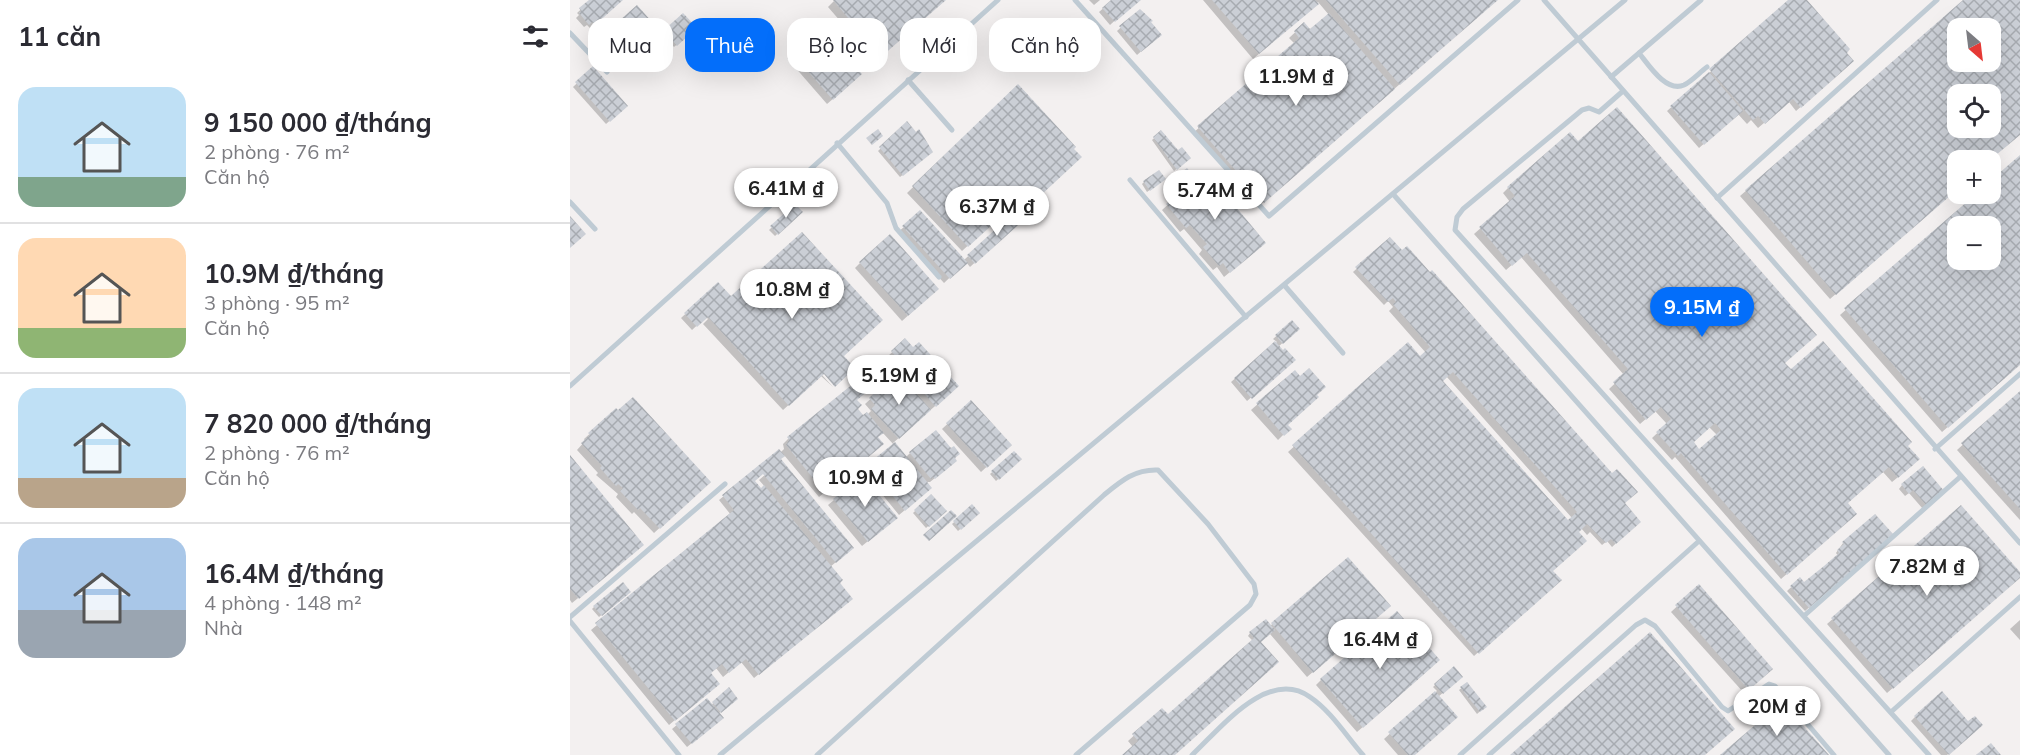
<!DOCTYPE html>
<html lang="vi">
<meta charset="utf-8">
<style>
body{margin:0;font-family:Mulish,sans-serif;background:#f2f2f3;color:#2b2b33;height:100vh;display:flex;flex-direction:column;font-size:22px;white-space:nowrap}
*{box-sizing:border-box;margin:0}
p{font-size:20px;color:#7c7c81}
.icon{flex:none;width:33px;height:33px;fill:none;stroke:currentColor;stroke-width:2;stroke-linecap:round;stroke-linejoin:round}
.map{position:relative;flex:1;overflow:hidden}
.side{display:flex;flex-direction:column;background:#fff;width:570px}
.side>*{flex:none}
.hud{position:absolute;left:18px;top:18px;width:570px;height:54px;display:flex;gap:12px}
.needle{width:39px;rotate:152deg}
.tools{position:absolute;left:1377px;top:18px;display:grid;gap:12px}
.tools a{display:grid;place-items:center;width:54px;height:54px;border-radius:12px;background:#fff;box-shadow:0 6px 24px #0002;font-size:30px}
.price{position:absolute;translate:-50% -51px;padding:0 14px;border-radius:21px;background:#fff;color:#222;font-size:20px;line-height:39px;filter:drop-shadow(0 2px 3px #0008)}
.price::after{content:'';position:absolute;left:50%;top:36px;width:18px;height:14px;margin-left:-9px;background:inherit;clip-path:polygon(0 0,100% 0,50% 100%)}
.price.current{background:#036efa;color:#fff}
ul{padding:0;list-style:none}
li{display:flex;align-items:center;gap:18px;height:150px;padding:0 18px}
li+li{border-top:2px solid #e1e1e2}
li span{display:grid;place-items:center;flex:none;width:168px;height:120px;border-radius:18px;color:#555}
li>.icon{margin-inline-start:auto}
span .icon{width:72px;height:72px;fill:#fffc;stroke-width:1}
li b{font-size:26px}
h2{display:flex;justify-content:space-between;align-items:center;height:72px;padding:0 18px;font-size:26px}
.pill{padding:0 21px;border-radius:18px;background:#fff;box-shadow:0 6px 24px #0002;font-size:21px;line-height:54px}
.pill.current{background:#036efa;color:#fff}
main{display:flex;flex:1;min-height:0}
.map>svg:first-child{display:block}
.shadow{fill:#0003;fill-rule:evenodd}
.building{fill:url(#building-cross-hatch);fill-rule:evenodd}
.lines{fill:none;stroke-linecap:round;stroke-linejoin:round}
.service{stroke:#bfcbd4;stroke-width:5}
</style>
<main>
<section class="side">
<h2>11 căn<svg class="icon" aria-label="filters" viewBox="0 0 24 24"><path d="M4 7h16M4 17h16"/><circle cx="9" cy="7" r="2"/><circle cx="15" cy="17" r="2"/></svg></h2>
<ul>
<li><span style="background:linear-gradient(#bfe0f5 75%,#7fa58c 0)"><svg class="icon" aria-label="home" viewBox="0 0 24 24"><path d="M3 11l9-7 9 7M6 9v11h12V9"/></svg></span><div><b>9 150 000 ₫/tháng</b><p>2 phòng · 76 m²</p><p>Căn hộ</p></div></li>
<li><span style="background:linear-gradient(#ffd9b3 75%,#8fb573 0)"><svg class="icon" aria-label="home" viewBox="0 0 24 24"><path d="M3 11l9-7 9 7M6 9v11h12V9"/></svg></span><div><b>10.9M ₫/tháng</b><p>3 phòng · 95 m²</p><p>Căn hộ</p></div></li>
<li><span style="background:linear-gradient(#bfe0f5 75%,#b9a48a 0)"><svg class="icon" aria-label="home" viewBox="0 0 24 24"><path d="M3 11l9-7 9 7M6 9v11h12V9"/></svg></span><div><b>7 820 000 ₫/tháng</b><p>2 phòng · 76 m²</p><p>Căn hộ</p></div></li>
<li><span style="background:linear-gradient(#a9c7e8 60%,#9aa5b1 0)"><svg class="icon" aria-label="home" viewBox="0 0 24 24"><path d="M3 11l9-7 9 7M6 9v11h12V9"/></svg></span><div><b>16.4M ₫/tháng</b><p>4 phòng · 148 m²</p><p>Nhà</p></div></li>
</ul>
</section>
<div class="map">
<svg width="1450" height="755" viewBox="0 0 1450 755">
<defs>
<pattern id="building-cross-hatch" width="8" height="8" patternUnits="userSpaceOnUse" patternTransform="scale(1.5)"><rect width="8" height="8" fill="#cbcfd6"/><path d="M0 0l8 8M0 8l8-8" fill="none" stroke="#a7abb1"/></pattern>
</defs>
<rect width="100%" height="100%" fill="#f3f0f0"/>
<g class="shadow">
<path d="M21 0H51L20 28 17 25 14 27 6 18 9 15 7 13Z"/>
<path d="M265 0H375L305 61 258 7Z"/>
<path d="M519 0H530L524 5Z"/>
<path d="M543 0H567L540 25 529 12Z"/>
<path d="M633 0H927L688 207 623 133 725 44 719 38 734 24 740 31 759 15 748 2 683 59Z"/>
<path d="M1220 0H1235L1275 53 1279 65 1226 111 1219 102 1188 128 1181 120 1177 124 1168 114 1129 148 1097 111Z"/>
<path d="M1395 0H1450V134L1419 160H1388V188L1260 299 1170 196ZM1388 28H1420V62H1388ZM1388 94H1420V128H1388Z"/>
<path d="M67 7 89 32 69 49 66 45 76 36 62 20 51 30 47 25Z"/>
<path d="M569 11 586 38 567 55 547 31Z"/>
<path d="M113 15 125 28 104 47 92 34Z"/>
<path d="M250 29 285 80 257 104 217 58Z"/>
<path d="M23 68 56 106 36 124 3 87Z"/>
<path d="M448 86 510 157 450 213V221L400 267 396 262 374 283 328 232 334 227 394 260 447 211 442 205 392 251 337 193Z"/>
<path d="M337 123 357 155 330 177 308 151Z"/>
<path d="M591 132 608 152 619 158 604 171 582 140Z"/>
<path d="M1450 157V364L1372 432 1270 315 1408 194H1420V183ZM1388 226H1420V260H1388Z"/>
<path d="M617 170 689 248 654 277 647 267 643 270 629 254 632 250 614 229 610 232 592 210 611 193 603 183Z"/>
<path d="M592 181 577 192 572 184 574 182Z"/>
<path d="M938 188 1214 363 1221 371 1336 446 1343 465 1322 482 1313 472 1276 504 1280 519 1211 579 1105 457 1102 460 1082 438 1097 424 1085 411 1070 424 1039 389 1054 375 951 257 936 270 904 234 940 202 933 193ZM1139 427 1147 435 1129 451 1122 443Z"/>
<path d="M225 206 231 212 205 236 199 230Z"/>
<path d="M820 239 1069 522 1042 547 1037 541 1032 545 1020 532 1017 535 1011 528 981 571 989 580 904 656 718 452 838 344 850 358 856 353 819 311 823 307 818 301 814 305 783 272ZM876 376 1002 518 998 522 871 381Z"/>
<path d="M290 263 362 294 332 321 285 268Z"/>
<path d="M148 284 161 298 254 373 252 375 263 387 251 376 213 410 133 324 138 319 136 317 122 330 111 318Z"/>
<path d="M722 322 728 329 708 347 720 364 677 401 661 382 707 342 703 339Z"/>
<path d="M335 340 381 392 323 443 335 458 340 453 383 458 381 465 360 482H355V493L329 515 293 471 324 445 312 432 307 438V449L249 497 214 455 209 459 277 553 260 567 275 604 184 678 171 662 153 677 146 668 139 673 142 689 99 725 21 630 161 515 149 500 209 451 210 453 214 449 213 444 218 439 285 400 286 409 293 418 297 415 301 411 295 404 327 375 317 357ZM195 471 197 473 189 480 195 487 184 493 183 481Z"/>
<path d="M724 372 716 425 719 429 708 440 681 410Z"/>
<path d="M1450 393V520L1387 450Z"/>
<path d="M401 402 435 450 411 472 372 429Z"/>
<path d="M46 410 134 487 84 533 64 512 62 514 46 497 48 494 26 475 28 473 7 450 15 441 14 439Z"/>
<path d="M444 453 449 459 426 481 420 474Z"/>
<path d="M0 457 67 550 2 603 0 600Z"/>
<path d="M292 477 320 523 292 546 258 505Z"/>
<path d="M1332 485 1373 492 1353 509 1339 493 1335 496 1329 489Z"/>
<path d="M361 496 375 511 356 528 343 513Z"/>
<path d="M402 506 408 513 388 531 382 524Z"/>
<path d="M1391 507 1450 577 1317 693 1257 624Z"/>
<path d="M1318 538 1235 611 1217 591 1230 579 1234 584 1268 556 1266 553 1273 543Z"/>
<path d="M778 559 813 612 737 677 700 634 688 644 603 755H554L563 747 558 741 592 710 598 716 683 641 678 636 680 633 696 621 700 626Z"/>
<path d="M1129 586 1197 673 1174 693 1101 612Z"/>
<path d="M57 594 29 617 22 609 24 607Z"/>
<path d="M1450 620V640L1440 629Z"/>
<path d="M863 666 787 732 746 685 751 680Z"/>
<path d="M883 668 891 677 868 697 843 755H828L814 739 867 691 863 687Z"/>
<path d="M897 684 915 707 907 714 889 690Z"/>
<path d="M159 690 166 699 148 714V722L117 747 102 729 137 700 141 705Z"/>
<path d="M1345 717 1398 723 1407 729 1377 755H1371L1341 721Z"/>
</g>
<g class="building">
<path d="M19 0H53L25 25 22 22 19 25 9 13 11 11 9 8Z"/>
<path d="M263 0H376L311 57Z"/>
<path d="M541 0H571L545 22 532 8Z"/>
<path d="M642 0H745L749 4 689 54Z"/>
<path d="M756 0H928L830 85Z"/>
<path d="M1218 0H1237L1280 49 1277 53 1284 61 1231 108 1223 99 1195 124 1188 116 1183 120 1139 69Z"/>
<path d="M1393 0H1450V135L1420 160H1388V189L1266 295 1175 190ZM1388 28H1420V62H1388ZM1388 94H1420V128H1388Z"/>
<path d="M67 5 91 32 74 47 68 40 78 31 67 18 55 28 49 21Z"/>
<path d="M570 9 583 21 581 22 592 35 571 52 549 26Z"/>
<path d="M113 13 127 28 107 46 94 30Z"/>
<path d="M759 13 825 89 694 203 627 126 729 38 724 31 734 22 740 29Z"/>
<path d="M250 27 292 74 263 100 221 52Z"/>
<path d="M23 66 58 106 40 122 5 82Z"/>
<path d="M1139 72 1173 111 1134 145 1100 106Z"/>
<path d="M448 84 506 147 504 149 512 157 456 209 448 201 398 247 342 186Z"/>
<path d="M1047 107 1247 335 1215 363 1221 369 1253 341 1342 442 1338 446 1350 459 1328 478 1319 467 1278 503 1287 514 1217 575 1111 453 1108 456 1086 432 1101 419 1091 407 1076 420 1043 382 1058 369 957 253 942 266 909 227 945 196 937 187 1000 132 1008 141ZM1145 423 1151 430 1129 449 1124 442Z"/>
<path d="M337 121 346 132 349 129 363 152 333 176 309 147Z"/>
<path d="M308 129 313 136 302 145 296 138Z"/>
<path d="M591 130 608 150 612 147 621 158 607 170 583 137Z"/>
<path d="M1450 155V365L1378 428 1274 308 1406 194H1420V181ZM1388 226H1420V260H1388Z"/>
<path d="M617 168 626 179 636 171 696 243 660 273 653 263 649 266 633 247 637 244 620 225 616 228 596 204 616 187 607 176Z"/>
<path d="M589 170 596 179 580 191 573 181Z"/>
<path d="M225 204 233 212 208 235 200 226Z"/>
<path d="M448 209 456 218 405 264 397 255Z"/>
<path d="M350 210 398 263 380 279 332 226Z"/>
<path d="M0 216 16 234 0 248Z"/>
<path d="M232 232 313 320 274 356 285 368 265 387 254 374 219 406 138 317 127 327 114 313 148 282 161 296Z"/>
<path d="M320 234 369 289 338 316 289 262Z"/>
<path d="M820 237 832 250 837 246 860 272 862 270 1042 473 1047 469 1068 492 1055 503 1071 522 1046 544 1041 539 1036 543 1017 524 1009 532 1017 541 983 571 992 580 909 654 722 445 838 342 850 356 860 347 823 304 826 302 823 298 818 302 785 267ZM883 372 1007 512 998 520 873 381Z"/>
<path d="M722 320 730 329 713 344 705 335Z"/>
<path d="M335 338 343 347 349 342 389 386 366 407 326 362 329 360 321 351Z"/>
<path d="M705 341 713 350 715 348 726 360 682 399 664 378Z"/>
<path d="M739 368 756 387 747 395 749 397 718 425 722 429 714 436 686 403 725 370 730 376Z"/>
<path d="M327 372 361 410 329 439 301 409 305 405 299 398Z"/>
<path d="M289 379 298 391 287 400 292 405 288 409 293 415 297 412 314 433 308 437 314 444 255 493 216 445 219 440 217 437Z"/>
<path d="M1450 391V509L1391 443Z"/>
<path d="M63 397 141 482 90 529 70 508 68 510 50 491 53 488 48 484 46 486 30 468 32 466 11 443 20 435 18 433 46 408 48 410Z"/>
<path d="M401 400 442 445 417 468 376 423Z"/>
<path d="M366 430 381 448 384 446 390 454 385 458 387 461 365 479 363 477 361 479 339 452Z"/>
<path d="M325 442 362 488 335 511 297 465Z"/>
<path d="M209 449 215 456 211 459 284 548 266 563 193 474 185 481 191 488 194 485 273 580 270 583 283 599 189 675 176 659 159 673 152 664 141 673 150 684 105 721 25 623 164 510 152 495Z"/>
<path d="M444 451 452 459 429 480 421 471Z"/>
<path d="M0 455 74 545 9 599 0 589Z"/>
<path d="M1353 466 1375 492 1358 507 1343 490 1339 494 1331 484Z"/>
<path d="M292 474 328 518 298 542 263 499Z"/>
<path d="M361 494 377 511 359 527 344 510Z"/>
<path d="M402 504 410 513 391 530 383 521Z"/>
<path d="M1391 505 1450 572V578L1323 689 1261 618Z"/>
<path d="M381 510 387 516 359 541 353 535Z"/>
<path d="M1305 514 1324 535 1239 608 1220 586 1230 577 1234 582 1254 566 1269 553 1267 550 1274 544 1272 542Z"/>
<path d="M778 557 821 606 743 673 701 623Z"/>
<path d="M53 582 61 592 32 616 23 606Z"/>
<path d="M1129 584 1203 669 1179 690 1105 605Z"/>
<path d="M827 611 870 660 793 728 750 679Z"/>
<path d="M696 619 705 630 691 642 709 662 605 755H552L568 741 562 734 592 708 598 714 684 638 679 632Z"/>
<path d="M1080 632 1165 729 1135 755H940Z"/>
<path d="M884 666 893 677 873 694 864 684Z"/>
<path d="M897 682 917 707 910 712 890 687Z"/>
<path d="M159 687 168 699 151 713 142 702Z"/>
<path d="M865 691 888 717 845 755H838L818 732Z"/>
<path d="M1372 691 1398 721 1405 716 1413 725 1379 755 1344 716Z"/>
<path d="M137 698 154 718 122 744 105 724Z"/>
<path d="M1212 702 1259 755H1150Z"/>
<path d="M1421 743 1431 755H1406Z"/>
</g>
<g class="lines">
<g class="service">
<path d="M505 0 699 216 948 0"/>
<path d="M974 0 1450 543"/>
<path d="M0 33 37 72"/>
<path d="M1069 53C1078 64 1096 93 1114 85 1122 81 1130 72 1137 67"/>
<path d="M1041 77 1131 0"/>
<path d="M338 80 382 130"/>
<path d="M1053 91 1029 112 1019 108 1012 110 893 209 887 217 885 230 1359 755"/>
<path d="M267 143 317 203 326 228 369 277"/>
<path d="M560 180 676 317"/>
<path d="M823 194 1319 755"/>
<path d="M1147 198 1367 0"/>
<path d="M0 202 25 229"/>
<path d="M715 286 773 353"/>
<path d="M0 386 428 0"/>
<path d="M1365 449 1450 374"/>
<path d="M1235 615 1390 477"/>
<path d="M0 617 155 484"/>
<path d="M0 621 109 755"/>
<path d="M1321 712 1450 597"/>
<path d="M150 755 1055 0"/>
<path d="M247 755 534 495C551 481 565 469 588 470L638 524 684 584 686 594 680 605 506 755"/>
<path d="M622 755C650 729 698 667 740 697 761 711 777 737 793 755"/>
<path d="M890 755 1129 541"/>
<path d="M919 755 1066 625 1075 620 1085 626 1152 707 1158 711 1199 684 1205 686 1264 755"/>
</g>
</g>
</svg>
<div class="tools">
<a><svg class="needle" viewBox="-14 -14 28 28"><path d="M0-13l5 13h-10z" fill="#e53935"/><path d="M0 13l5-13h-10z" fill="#7c7c81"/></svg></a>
<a><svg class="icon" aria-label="locate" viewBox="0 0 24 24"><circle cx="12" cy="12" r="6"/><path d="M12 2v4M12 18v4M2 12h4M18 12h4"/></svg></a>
<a>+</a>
<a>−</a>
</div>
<b class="price" style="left:726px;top:107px">11.9M ₫</b>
<b class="price" style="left:216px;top:219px">6.41M ₫</b>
<b class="price" style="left:645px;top:221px">5.74M ₫</b>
<b class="price" style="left:427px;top:237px">6.37M ₫</b>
<b class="price" style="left:222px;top:320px">10.8M ₫</b>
<b class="price current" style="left:1132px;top:338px">9.15M ₫</b>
<b class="price" style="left:329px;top:406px">5.19M ₫</b>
<b class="price" style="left:295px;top:508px">10.9M ₫</b>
<b class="price" style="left:1357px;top:597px">7.82M ₫</b>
<b class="price" style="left:810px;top:670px">16.4M ₫</b>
<b class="price" style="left:1207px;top:737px">20M ₫</b>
<div class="hud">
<a class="pill">Mua</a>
<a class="pill current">Thuê</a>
<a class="pill">Bộ lọc</a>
<a class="pill">Mới</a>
<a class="pill">Căn hộ</a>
</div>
</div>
</main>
